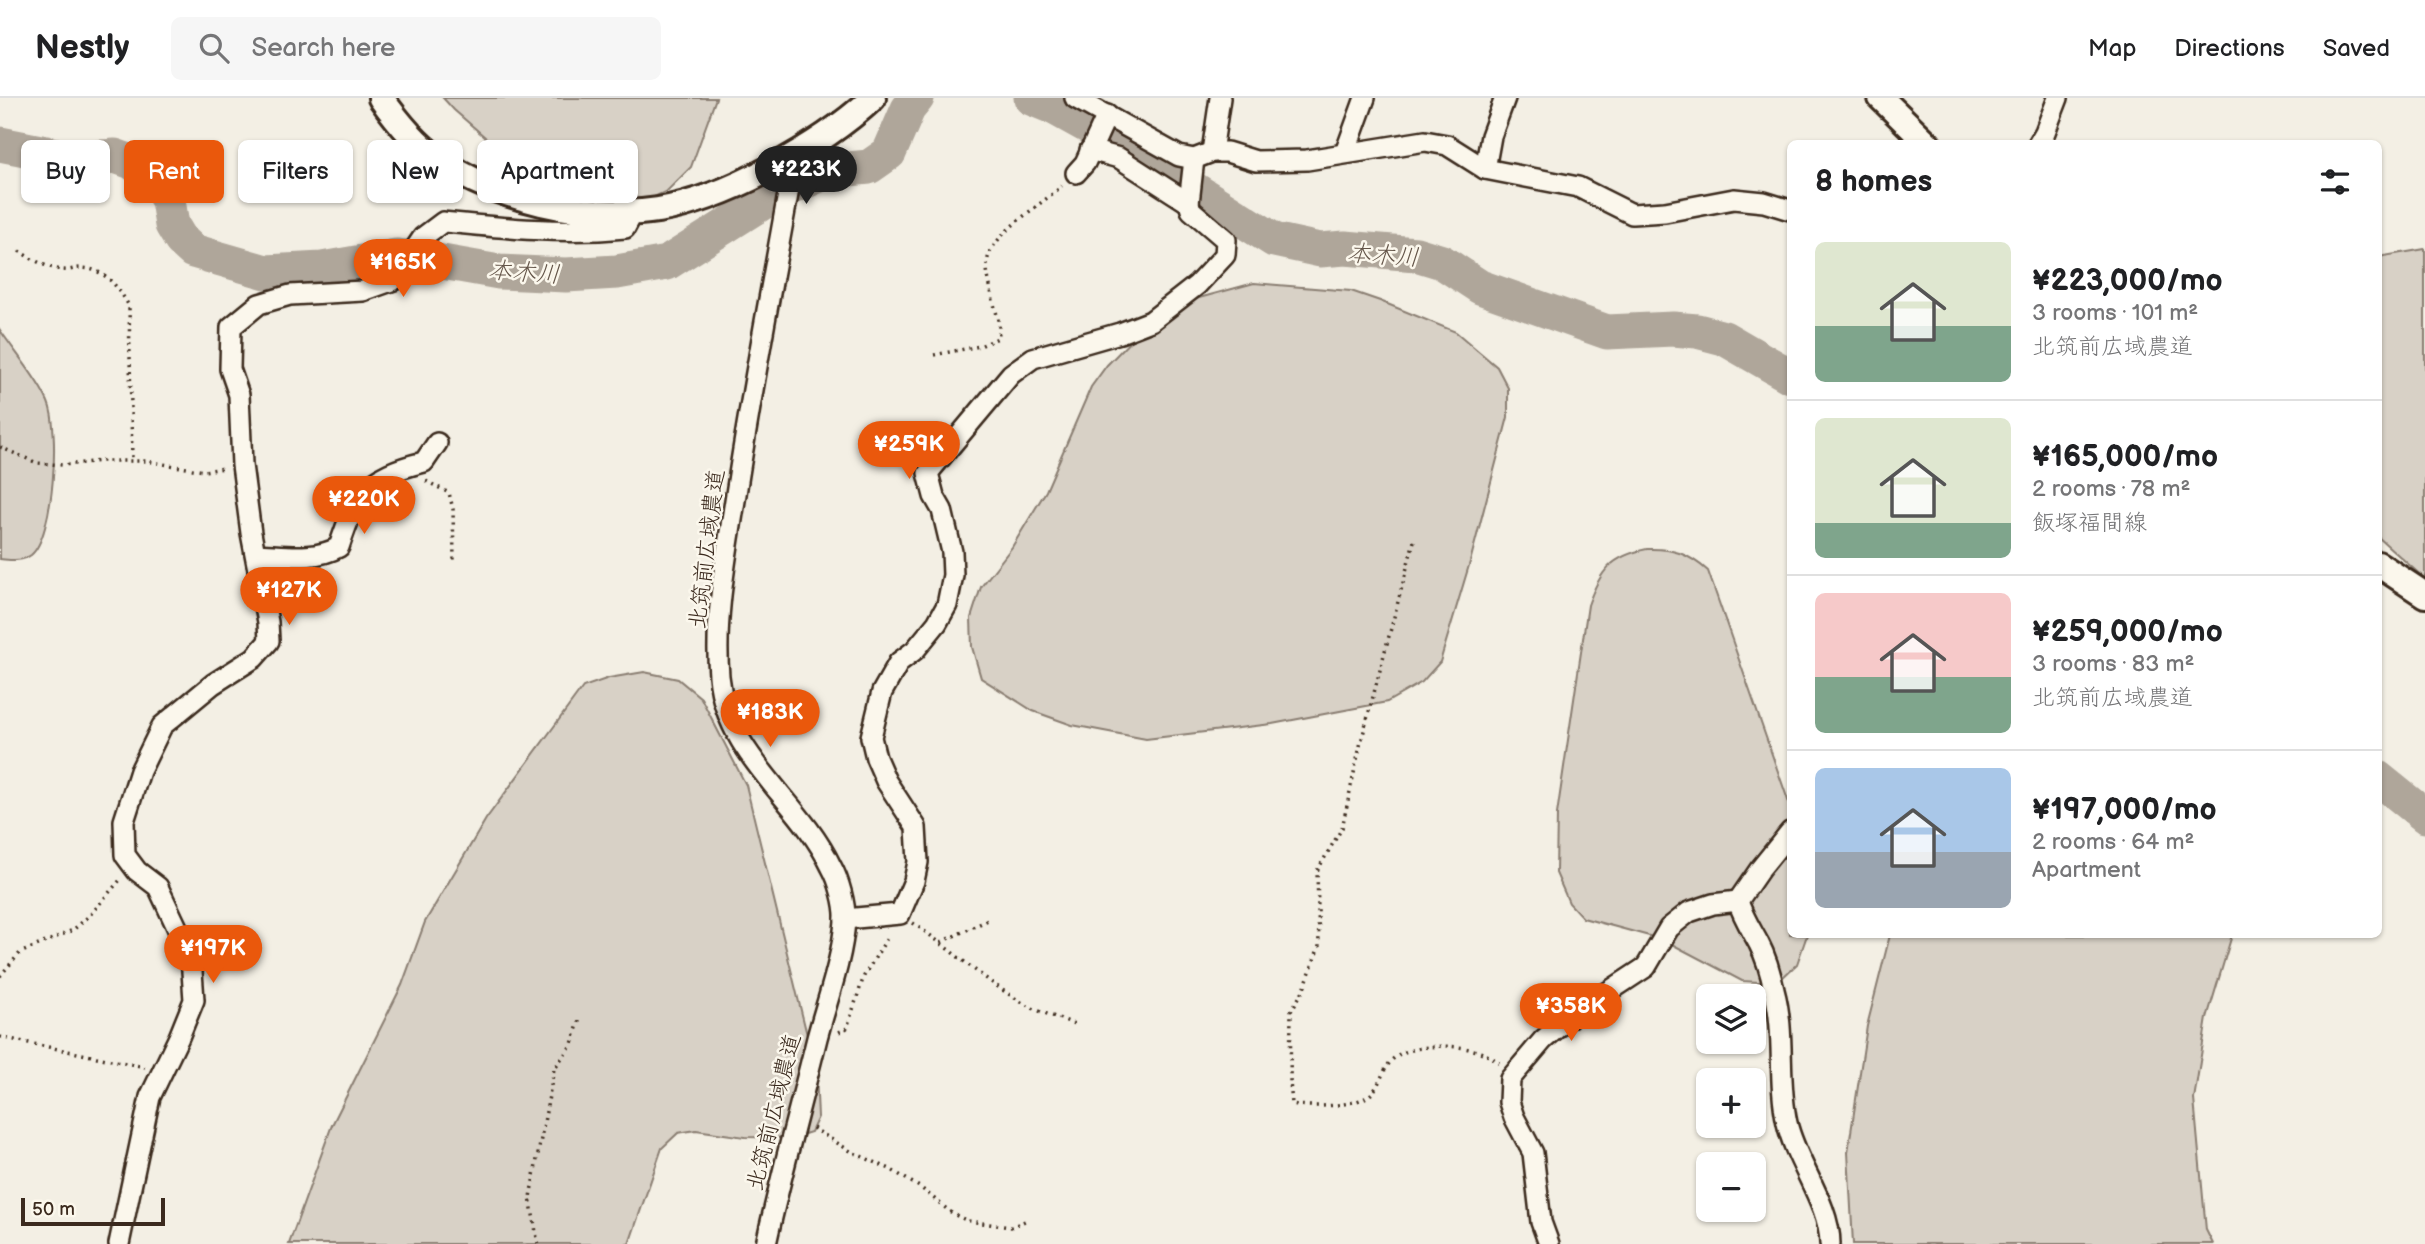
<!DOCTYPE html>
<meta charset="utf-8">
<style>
body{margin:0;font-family:"Balsamiq Sans","Klee One",sans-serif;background:#f6f6f6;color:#202124;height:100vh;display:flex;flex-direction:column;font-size:26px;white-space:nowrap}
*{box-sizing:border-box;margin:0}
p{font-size:23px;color:#757577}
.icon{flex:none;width:38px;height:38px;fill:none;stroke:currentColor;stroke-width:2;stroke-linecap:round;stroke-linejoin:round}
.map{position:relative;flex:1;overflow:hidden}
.drawer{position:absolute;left:1787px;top:42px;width:595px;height:798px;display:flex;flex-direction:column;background:#fff;border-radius:10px;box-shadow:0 2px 5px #0004}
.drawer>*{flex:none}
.top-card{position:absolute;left:21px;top:42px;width:665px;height:63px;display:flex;gap:14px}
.fabs{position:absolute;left:1696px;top:886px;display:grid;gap:14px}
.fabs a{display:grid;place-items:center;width:70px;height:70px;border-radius:10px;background:#fff;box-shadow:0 2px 5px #0004;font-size:35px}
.scale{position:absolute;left:21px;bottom:18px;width:144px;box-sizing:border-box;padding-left:7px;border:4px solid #3b2a1e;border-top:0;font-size:19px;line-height:24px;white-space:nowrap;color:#3b2a1e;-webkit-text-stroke:5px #fbf7ec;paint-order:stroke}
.price{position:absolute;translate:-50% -60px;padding:0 16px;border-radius:24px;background:#ea580c;color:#fff;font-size:23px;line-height:46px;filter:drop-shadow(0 2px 4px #0008)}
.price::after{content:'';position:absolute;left:50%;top:42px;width:21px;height:16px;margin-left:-10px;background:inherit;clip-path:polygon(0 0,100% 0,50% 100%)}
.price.active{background:#222;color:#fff}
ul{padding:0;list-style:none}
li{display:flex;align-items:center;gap:21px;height:175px;padding:0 28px}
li+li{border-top:2px solid #e0e0e0}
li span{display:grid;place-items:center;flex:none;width:196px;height:140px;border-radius:10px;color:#555}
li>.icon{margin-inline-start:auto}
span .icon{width:84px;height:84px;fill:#fffc;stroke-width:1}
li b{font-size:30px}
h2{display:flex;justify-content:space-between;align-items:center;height:84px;padding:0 28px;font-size:30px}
.tag{padding:0 24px;border-radius:10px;background:#fff;box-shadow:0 2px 5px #0004;font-size:24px;line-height:63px}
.tag.active{background:#ea580c;color:#fff}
header{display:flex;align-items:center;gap:42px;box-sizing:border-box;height:98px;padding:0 35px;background:#fff;border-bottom:2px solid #e0e0e0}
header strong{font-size:33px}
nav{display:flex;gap:38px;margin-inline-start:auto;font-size:24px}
.search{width:490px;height:63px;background:#f6f6f6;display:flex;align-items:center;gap:18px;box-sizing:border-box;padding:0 24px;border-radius:10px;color:#757577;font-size:26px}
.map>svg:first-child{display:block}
.green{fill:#d8d1c6;stroke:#8a7e72;stroke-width:2}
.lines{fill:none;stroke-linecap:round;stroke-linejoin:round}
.river{stroke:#afa69a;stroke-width:35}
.minor-casing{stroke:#3b2a1e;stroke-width:24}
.major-casing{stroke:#3b2a1e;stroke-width:30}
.path{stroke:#3b2a1e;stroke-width:3.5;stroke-dasharray:2 5;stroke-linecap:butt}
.minor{stroke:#fbf7ec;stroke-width:19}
.major{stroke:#fbf7ec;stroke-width:24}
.labels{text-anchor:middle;stroke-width:5;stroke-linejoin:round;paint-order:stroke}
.street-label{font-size:23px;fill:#3b2a1e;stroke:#fbf7ec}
.water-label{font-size:24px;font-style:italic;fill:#645549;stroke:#fbf7ec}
</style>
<header>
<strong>Nestly</strong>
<div class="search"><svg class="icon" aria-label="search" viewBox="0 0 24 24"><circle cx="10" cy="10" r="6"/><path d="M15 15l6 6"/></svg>Search here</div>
<nav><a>Map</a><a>Directions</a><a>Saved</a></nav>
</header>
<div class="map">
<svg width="2425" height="1146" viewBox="0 0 2425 1146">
<rect width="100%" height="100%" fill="#f3efe4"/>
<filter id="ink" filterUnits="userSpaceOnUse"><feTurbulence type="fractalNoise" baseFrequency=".0143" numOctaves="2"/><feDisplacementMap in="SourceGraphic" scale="14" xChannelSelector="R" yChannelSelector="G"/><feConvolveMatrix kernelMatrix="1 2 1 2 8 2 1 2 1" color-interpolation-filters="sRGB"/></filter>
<g filter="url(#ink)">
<g class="green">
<path d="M443 0H716L691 69 667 93 624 113 597 109 525 74 454 12Z"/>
<path d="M2425 151V481L2378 439V159Z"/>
<path d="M1254 185 1351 193 1380 203 1456 234 1497 269 1508 290V319L1470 464 1440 564 1422 584 1387 604 1272 626 1146 641 1072 627 1033 613 981 580 972 549 971 520 981 489 1012 449 1046 393 1091 289 1107 267 1144 229 1188 203Z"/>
<path d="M0 232C14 253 39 282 48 304 60 331 54 439 31 457 21 464 12 462 0 461Z"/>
<path d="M1647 451C1673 450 1689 456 1708 473L1790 708V836L1807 837 1797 866 1782 880 1759 884 1742 883 1664 842 1583 820 1569 805 1556 775 1557 716 1588 507C1600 473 1611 458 1647 451Z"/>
<path d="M644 574 678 581 701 600 746 687 816 974 818 1019 811 1034 792 1040 745 1039 696 1032 678 1035 662 1050 629 1146H289L332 1027 402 887 425 824 486 721 583 589 609 580Z"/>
<path d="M1890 837H2232L2207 920 2194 1001 2206 1132 2213 1146H1853L1848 1054 1867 928Z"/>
</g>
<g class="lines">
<g class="river">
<path d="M1031 0 1053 9 1145 60 1274 142 1320 152 1345 150 1416 156 1442 164 1480 189 1607 234 1673 231 1697 233 1724 240 1790 278"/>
<path d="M0 46 76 61 115 58 132 64 156 82 168 102 172 127 181 142 193 153 266 174 322 171 396 158 431 162 499 174 566 177 617 174 667 165 773 98 828 73 869 69 889 55 908 11 917 0"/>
<path d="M2378 680 2425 718"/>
</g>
<g class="minor-casing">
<g id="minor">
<path d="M1075 0 1179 58 1194 61 1212 54H1227L1256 63 1307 62 1425 43 1447 47 1485 71 1578 89 1632 116 1665 114 1734 101 1764 104 1790 112"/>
<path d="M2038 46 2045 34 2058 0"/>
<path d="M1090 52 1119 60 1189 105"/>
<path d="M1212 54 1220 0"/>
<path d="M1345 55 1365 0"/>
<path d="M1485 71 1491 38 1505 0"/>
<path d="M1076 75 1085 65 1107 17"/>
<path d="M256 456C284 457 314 463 339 449 357 395 366 378 424 364L437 345"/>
<path d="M1790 734 1760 771 1738 803C1743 819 1751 831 1759 846 1766 859 1771 877 1774 892 1786 935 1777 981 1787 1025 1796 1065 1830 1106 1830 1146"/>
<path d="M845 821 900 816 914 783 918 764 916 729 886 683 876 660 871 639 882 594 899 564 915 552 937 525 947 507 953 477 952 454 942 412 934 398 928 375 1011 276 1033 260 1120 235 1151 223 1197 187 1225 157 1226 142 1191 112 1189 105 1194 61"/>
<path d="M119 1146 150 999 179 939 194 902 191 859 158 789 137 773 125 757 124 723 140 673 162 628 213 586 254 560 269 543 268 524 251 435 242 367 239 297 230 271 231 229 259 206 290 197 363 193 394 182 423 139 443 124C504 130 564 136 625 130L633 115"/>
<path d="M766 1146C781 1077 800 1009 817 940 827 902 842 863 845 823 846 807 839 782 831 768 799 701 726 658 719 578 714 518 727 456 736 396 753 283 775 170 795 57"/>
<path d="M1549 1146 1541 1124 1533 1055 1514 1019 1509 1004 1510 981 1543 942 1570 919 1646 869 1669 830 1689 814 1713 806 1738 803"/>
</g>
</g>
<g class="major-casing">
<g id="major">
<path d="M381 0C396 21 414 44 435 59 490 100 590 123 658 112 727 101 822 47 873 0"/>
<path d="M1881 0 1928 46"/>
<path d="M2378 466 2425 497"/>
</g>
</g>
<g class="path">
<path d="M19 153C32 161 48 171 64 172 69 173 75 170 80 170 105 170 118 189 129 208L132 363"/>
<path d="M934 257 980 248 998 240C1002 223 993 209 991 192 989 183 985 169 988 160 995 134 1042 106 1062 88"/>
<path d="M0 349 37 365 63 367 101 363H146L204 373 224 370"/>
<path d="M426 383 449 395 453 411 454 462"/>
<path d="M1414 443 1360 648 1342 730 1317 773 1319 848 1304 891 1291 913 1290 984 1292 1006C1309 1010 1359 1009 1372 995 1382 984 1384 964 1400 956 1428 944 1477 945 1499 965"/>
<path d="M913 825C952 852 988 886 1030 909 1045 916 1062 921 1077 927"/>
<path d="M941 844 988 822"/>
<path d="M0 878 20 855 73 832 90 817 120 782"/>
<path d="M839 934 847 930 864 878 889 837"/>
<path d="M0 939 145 969"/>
<path d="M813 1030 852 1054 890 1071 921 1090 953 1116 968 1123 1011 1129 1027 1122"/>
<path d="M538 1146 530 1099 554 971 572 946 580 920"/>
</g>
<use href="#minor" class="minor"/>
<use href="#major" class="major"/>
</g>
</g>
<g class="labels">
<g class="street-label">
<text transform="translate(706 451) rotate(-83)" y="8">北筑前広域農道</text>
<text transform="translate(773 1014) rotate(-76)" y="8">北筑前広域農道</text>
</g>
<g class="water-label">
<text transform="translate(1383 157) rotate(4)" y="8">本木川</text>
<text transform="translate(524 174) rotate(4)" y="8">本木川</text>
</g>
</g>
</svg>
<div class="fabs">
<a><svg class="icon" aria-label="layers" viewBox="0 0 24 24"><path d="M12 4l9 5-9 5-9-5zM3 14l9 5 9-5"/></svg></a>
<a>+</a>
<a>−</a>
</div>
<div class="scale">50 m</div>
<b class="price active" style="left:806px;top:108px">¥223K</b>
<b class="price" style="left:403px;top:201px">¥165K</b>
<b class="price" style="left:909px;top:383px">¥259K</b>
<b class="price" style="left:364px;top:438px">¥220K</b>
<b class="price" style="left:289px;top:529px">¥127K</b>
<b class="price" style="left:770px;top:651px">¥183K</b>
<b class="price" style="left:213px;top:887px">¥197K</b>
<b class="price" style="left:1571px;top:945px">¥358K</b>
<div class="top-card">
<a class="tag">Buy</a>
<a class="tag active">Rent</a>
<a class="tag">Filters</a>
<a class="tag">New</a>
<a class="tag">Apartment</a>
</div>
<section class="drawer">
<h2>8 homes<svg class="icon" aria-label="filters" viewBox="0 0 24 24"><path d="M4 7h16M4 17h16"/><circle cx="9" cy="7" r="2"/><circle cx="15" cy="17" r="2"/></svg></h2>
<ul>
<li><span style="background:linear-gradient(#dfe7d0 60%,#7fa58c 0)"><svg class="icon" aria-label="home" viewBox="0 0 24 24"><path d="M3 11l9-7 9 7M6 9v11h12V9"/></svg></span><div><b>¥223,000/mo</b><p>3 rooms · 101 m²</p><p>北筑前広域農道</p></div></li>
<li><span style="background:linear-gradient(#dfe7d0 75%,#7fa58c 0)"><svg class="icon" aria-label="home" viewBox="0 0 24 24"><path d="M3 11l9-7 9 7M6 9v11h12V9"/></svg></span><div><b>¥165,000/mo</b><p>2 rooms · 78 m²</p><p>飯塚福間線</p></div></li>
<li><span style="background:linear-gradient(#f6c9c9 60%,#7fa58c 0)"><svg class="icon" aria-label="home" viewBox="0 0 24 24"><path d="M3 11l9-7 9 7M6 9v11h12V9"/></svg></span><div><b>¥259,000/mo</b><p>3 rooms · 83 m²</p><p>北筑前広域農道</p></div></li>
<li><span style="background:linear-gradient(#a9c7e8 60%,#9aa5b1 0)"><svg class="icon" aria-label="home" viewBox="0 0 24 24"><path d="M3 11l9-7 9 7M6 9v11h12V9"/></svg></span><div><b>¥197,000/mo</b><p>2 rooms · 64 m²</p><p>Apartment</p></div></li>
</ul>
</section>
</div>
